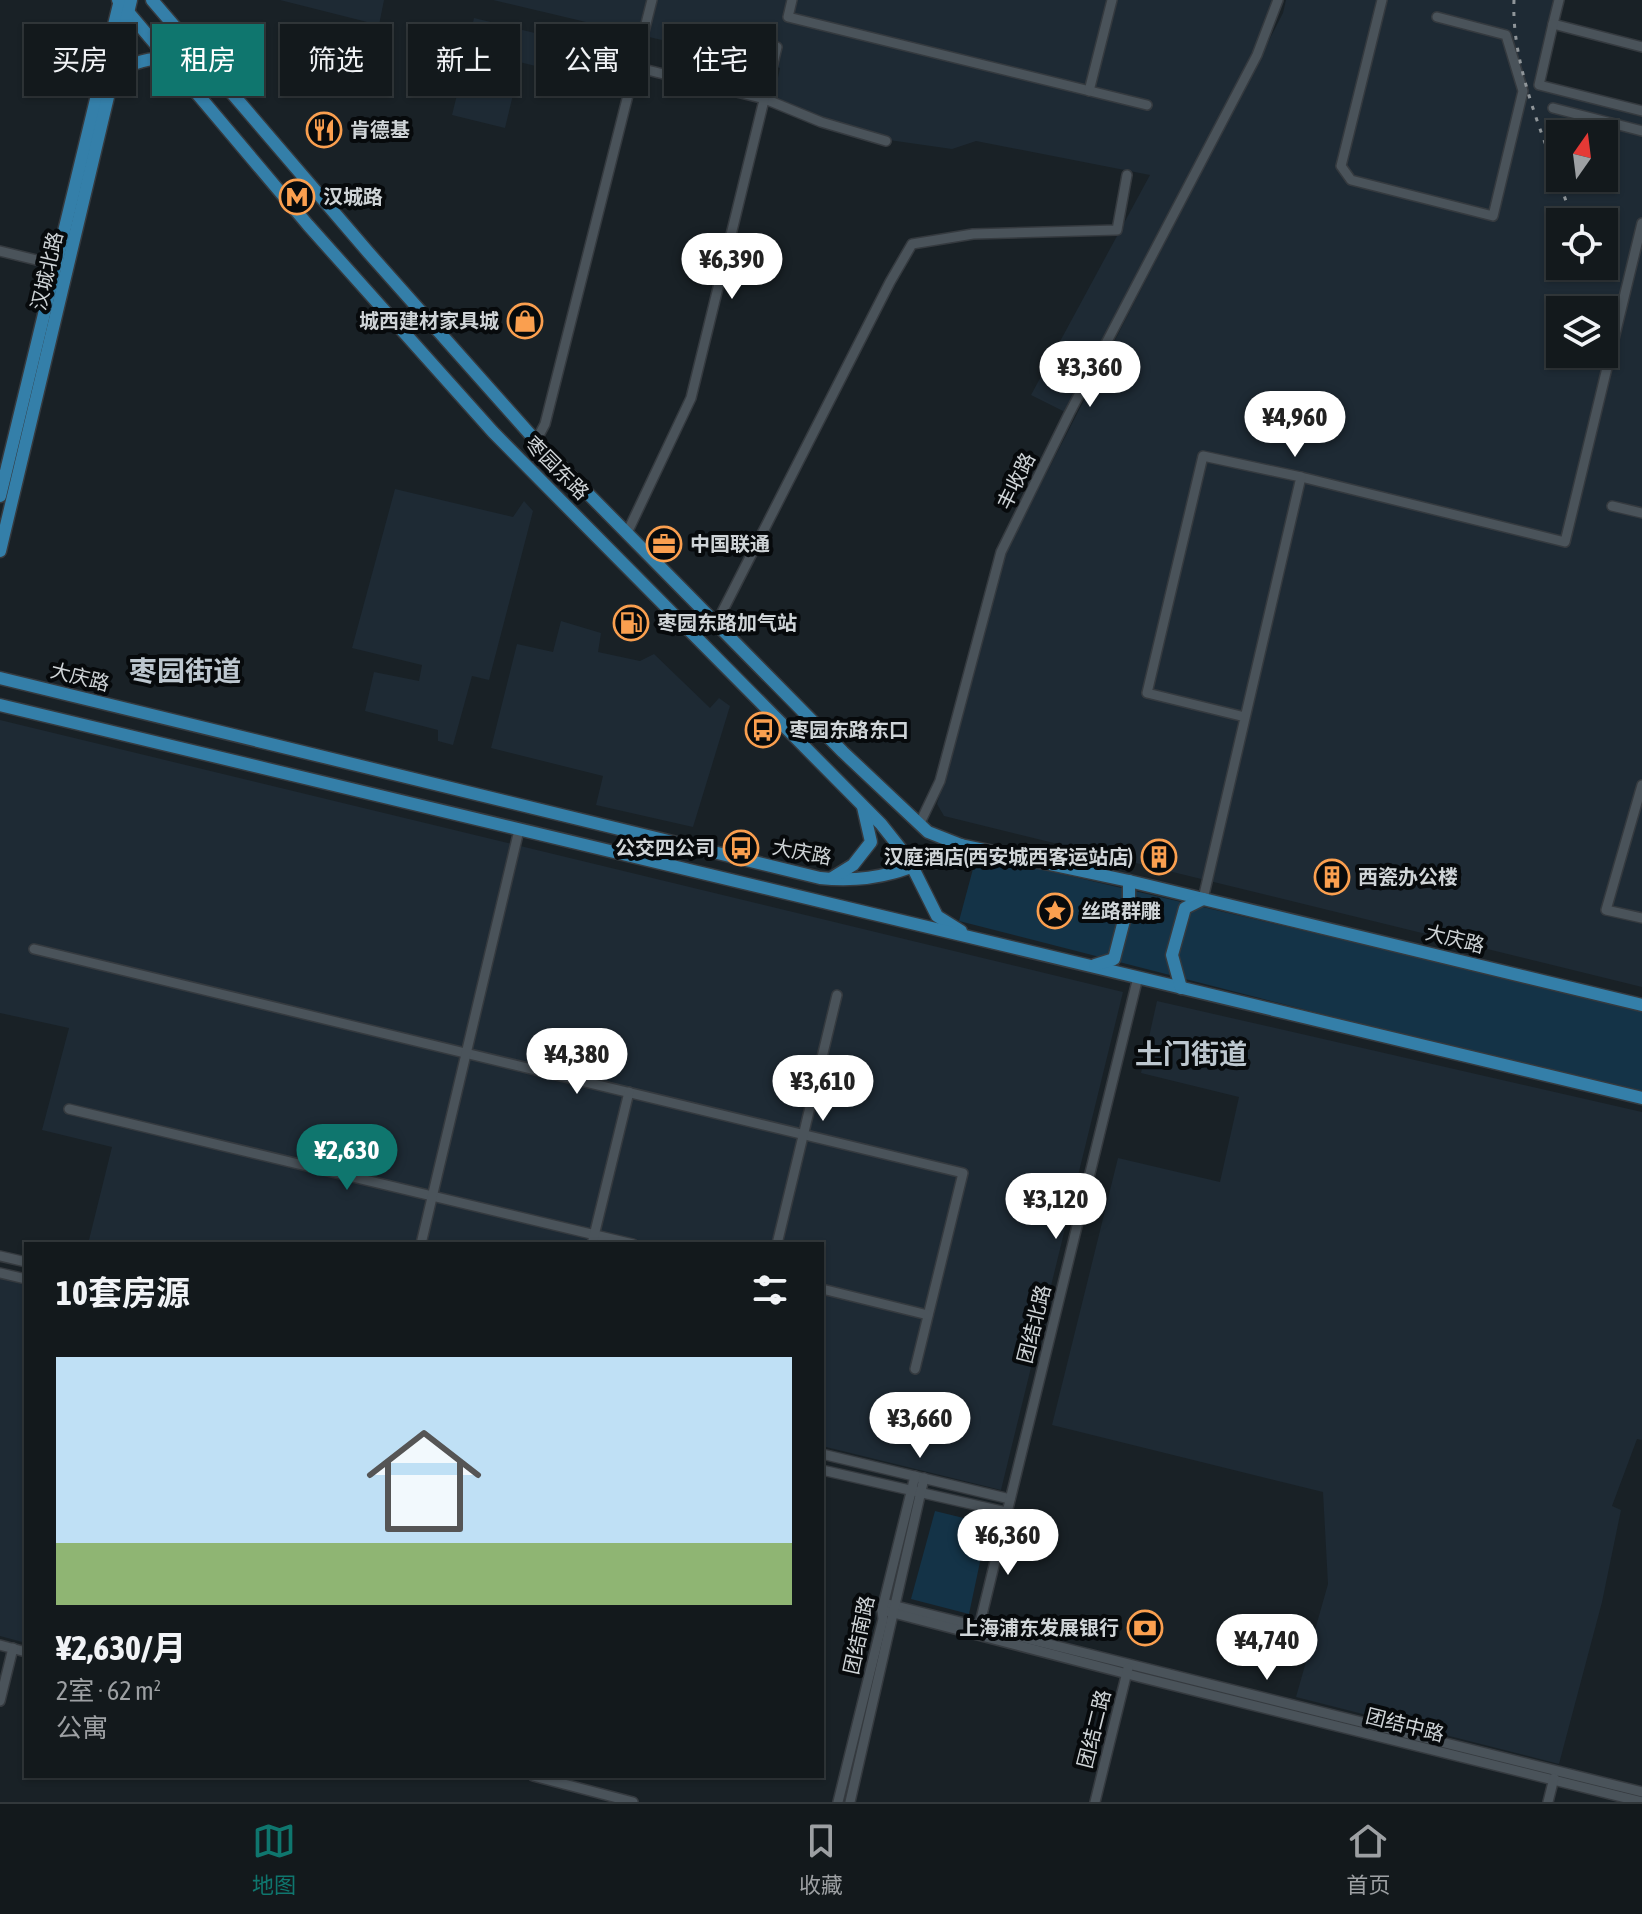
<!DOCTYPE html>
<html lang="zh">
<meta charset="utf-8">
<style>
body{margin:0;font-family:"Asap Condensed","Noto Sans SC",sans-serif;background:#1c2225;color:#f1f3f6;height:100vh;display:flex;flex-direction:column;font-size:30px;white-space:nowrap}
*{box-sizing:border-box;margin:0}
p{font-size:26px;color:#9da0a3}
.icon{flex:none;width:44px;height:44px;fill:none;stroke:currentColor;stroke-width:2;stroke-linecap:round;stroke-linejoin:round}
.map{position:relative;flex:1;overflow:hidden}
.sheet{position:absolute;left:24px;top:1242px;width:800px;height:536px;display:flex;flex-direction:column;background:#13191c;border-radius:0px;box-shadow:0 2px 6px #0004,0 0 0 2px #32383b}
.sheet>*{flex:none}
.top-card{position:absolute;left:24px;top:24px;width:800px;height:72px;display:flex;gap:16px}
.needle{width:52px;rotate:14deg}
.fabs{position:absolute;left:1546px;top:120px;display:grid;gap:16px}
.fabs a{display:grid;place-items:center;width:72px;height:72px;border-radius:0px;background:#13191c;box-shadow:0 2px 6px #0004,0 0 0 2px #32383b;font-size:40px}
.price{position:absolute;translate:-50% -68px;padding:0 18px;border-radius:28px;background:#fff;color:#222;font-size:26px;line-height:52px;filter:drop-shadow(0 2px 4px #0008)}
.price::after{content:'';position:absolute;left:50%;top:48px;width:24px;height:18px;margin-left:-12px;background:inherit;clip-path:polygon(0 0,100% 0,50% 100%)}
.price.on{background:#0f766e;color:#fff}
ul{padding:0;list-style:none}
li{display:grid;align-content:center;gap:16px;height:424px;padding:0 32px}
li+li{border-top:2px solid #32383b}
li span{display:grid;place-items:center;height:248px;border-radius:0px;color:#555}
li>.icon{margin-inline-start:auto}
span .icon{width:144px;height:144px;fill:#fffc;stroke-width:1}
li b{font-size:34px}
h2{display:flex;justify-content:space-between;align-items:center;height:96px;padding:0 32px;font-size:34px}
.chip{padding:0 28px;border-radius:0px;background:#13191c;box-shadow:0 2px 6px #0004,0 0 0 2px #32383b;font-size:28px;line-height:72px}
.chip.on{background:#0f766e;color:#fff}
.tabs{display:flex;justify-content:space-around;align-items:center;height:112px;border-top:2px solid #32383b;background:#13191c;font-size:22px;color:#9da0a3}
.tabs a{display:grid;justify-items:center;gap:4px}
.tabs .on{color:#0f766e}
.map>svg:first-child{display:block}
.built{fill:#1e2a34;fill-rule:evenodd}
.green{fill:#143347}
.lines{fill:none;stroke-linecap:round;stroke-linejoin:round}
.minor-casing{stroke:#353a3f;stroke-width:12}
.major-casing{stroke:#353a3f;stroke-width:15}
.minor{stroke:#4a535a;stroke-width:9}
.major{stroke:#347fa9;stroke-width:12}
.rail{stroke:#90969a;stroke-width:3;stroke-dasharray:4 8;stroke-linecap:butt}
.labels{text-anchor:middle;stroke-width:8;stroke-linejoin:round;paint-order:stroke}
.poi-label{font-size:20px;font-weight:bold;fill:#cfd4d7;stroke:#070a0c;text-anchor:start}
.street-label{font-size:20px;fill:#cfd4d7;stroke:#070a0c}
.district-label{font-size:28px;font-weight:bold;fill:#bdc7cf;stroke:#070a0c}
</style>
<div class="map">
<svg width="1642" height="1802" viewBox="0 0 1642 1802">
<rect width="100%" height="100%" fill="#192126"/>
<g class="built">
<path d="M280 0H384L379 25Z"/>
<path d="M493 0H1274L1269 18 1181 197 1069 414 1031 395 1150 175 976 141 952 149 889 140 773 102 780 68Z"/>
<path d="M1286 0H1554L1534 88 1642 117V987L944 816 937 804 1006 552 1283 13ZM1560 134H1604V178H1560ZM1560 222H1604V266H1560ZM1560 310H1604V354H1560Z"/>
<path d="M474 18 543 35 539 51 560 56 556 71 463 48 466 37H470Z"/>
<path d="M465 62 518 74 505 128 452 115Z"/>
<path d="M395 489 513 517 524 501 533 511 489 680 472 676 453 745 438 741V730L365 711 374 672 419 681 422 665 352 648Z"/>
<path d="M561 621 601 633 598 652 640 661 654 654 710 708 719 698 730 706 693 827 596 805 603 776 491 748 517 644 553 652Z"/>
<path d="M0 720 1123 992 1001 1490 822 1446V1244H88L112 1147 42 1130 69 1028 0 1013Z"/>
<path d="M1157 1001 1642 1112V1440L1637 1439 1612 1506 1621 1510 1602 1602 1559 1764 1296 1697 1328 1584 1323 1492 1052 1425 1118 1158 1220 1182 1239 1097 1141 1073Z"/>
<path d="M0 1278 26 1284V1643L0 1636Z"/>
</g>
<g class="green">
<path d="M977 854 1642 1010V1096L959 921Z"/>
<path d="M935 1511 988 1524 969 1614 911 1599Z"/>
</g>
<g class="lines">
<g class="minor-casing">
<g id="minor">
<path d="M792 0 788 17 1147 105"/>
<path d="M1382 0 1341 166 1351 180 1493 216 1523 91 1506 35 1437 17"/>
<path d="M1559 0 1553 24 1642 47"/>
<path d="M1553 24 1539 85 1642 111"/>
<path d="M635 67 765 99 821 122 886 141"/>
<path d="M1089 91 1112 0"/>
<path d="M1553 108 1642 131"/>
<path d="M0 251 61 266"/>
<path d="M536 441 545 424 652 0"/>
<path d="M1301 477 1565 542 1642 223"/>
<path d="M1612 506 1642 513"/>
<path d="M627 533 691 398 777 47"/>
<path d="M716 624 890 282 912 244 973 234 1117 230 1127 175"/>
<path d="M1642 785 1606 910 1642 918"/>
<path d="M919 825 940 781 1001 552 1069 414 1257 55 1278 0"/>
<path d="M1203 899 1301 477 1203 456 1147 693 1245 717"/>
<path d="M34 949 963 1173 915 1369"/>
<path d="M69 1109 633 1244"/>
<path d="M421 1244 519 830"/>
<path d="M592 1244 629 1092"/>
<path d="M777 1244 837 995"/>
<path d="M0 1256 26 1262"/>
<path d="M0 1273 26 1279"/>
<path d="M822 1289 928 1315"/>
<path d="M822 1454 1010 1499"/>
<path d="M822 1470 1006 1512"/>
<path d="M884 1603 1642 1792"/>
<path d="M882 1610 1139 1677 1642 1802"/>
<path d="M978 1631 1138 977"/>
<path d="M0 1645 26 1652"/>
<path d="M0 1701 13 1648"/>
<path d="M533 1776 633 1802"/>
<path d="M838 1802 883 1619 882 1610 915 1476"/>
<path d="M850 1802 924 1478"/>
<path d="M1095 1802 1128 1668"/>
<path d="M1548 1802 1554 1778"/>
</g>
</g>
<g class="major-casing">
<g id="major">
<path d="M118 0 308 225 493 432 881 824 908 858 937 916 961 931"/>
<path d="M152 0 368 252 536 441 843 752 928 832 961 845 1129 881 1642 1005"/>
<path d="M112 79C128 64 142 59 165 58"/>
<path d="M0 496 120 0"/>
<path d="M0 551 131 0"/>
<path d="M0 678 820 878C877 884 911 869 961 845"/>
<path d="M0 705 1642 1098"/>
<path d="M832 878 853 865 871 842 863 807"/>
<path d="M1095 965 1114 959 1129 901V881"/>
<path d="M1181 988 1172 955 1185 908 1203 899"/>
</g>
</g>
<use href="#minor" class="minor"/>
<use href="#major" class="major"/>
<path class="rail" d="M1514 0C1511 66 1545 139 1566 201L1567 222"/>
</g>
<defs>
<g id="restaurant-ring" transform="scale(1.8)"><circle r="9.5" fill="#070a0c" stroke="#fa9f4f" stroke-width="1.5"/><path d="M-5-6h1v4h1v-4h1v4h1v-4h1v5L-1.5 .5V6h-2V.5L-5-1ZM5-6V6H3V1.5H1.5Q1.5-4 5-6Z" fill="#fa9f4f"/></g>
<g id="metro-ring" transform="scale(1.8)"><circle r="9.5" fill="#070a0c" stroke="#fa9f4f" stroke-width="1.5"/><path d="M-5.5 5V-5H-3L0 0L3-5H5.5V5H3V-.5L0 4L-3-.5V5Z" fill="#fa9f4f"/></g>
<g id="shop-ring" transform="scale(1.8)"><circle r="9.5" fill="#070a0c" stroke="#fa9f4f" stroke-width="1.5"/><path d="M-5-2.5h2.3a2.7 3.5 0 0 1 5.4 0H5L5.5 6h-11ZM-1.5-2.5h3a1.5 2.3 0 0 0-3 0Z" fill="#fa9f4f"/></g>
<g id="office-ring" transform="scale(1.8)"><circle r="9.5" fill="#070a0c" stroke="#fa9f4f" stroke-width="1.5"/><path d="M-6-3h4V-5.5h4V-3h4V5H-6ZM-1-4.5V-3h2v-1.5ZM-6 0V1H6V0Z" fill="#fa9f4f"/></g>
<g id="fuel-ring" transform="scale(1.8)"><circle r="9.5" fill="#070a0c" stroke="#fa9f4f" stroke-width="1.5"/><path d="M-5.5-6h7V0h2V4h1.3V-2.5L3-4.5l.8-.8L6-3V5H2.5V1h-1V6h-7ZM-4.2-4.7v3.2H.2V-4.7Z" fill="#fa9f4f"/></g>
<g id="bus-ring" transform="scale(1.8)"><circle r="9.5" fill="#070a0c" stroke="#fa9f4f" stroke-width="1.5"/><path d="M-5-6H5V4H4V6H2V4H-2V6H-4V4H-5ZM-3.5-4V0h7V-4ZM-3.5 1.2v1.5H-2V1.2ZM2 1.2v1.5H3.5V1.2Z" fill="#fa9f4f"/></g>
<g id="building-ring" transform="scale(1.8)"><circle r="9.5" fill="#070a0c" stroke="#fa9f4f" stroke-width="1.5"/><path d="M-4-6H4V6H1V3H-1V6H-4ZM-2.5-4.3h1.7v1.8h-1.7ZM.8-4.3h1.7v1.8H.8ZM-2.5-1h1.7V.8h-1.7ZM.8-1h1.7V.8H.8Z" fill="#fa9f4f"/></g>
<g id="sight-ring" transform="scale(1.8)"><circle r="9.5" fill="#070a0c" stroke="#fa9f4f" stroke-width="1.5"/><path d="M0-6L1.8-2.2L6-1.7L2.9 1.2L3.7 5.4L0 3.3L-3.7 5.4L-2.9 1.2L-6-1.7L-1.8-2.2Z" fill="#fa9f4f"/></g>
<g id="bank-ring" transform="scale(1.8)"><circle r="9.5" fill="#070a0c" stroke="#fa9f4f" stroke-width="1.5"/><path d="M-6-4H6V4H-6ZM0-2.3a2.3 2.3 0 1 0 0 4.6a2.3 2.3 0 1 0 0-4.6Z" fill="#fa9f4f"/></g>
</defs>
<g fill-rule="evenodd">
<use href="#restaurant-ring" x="324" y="130"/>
<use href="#metro-ring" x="297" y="197"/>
<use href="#shop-ring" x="525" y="321"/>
<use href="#office-ring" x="664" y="544"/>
<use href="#fuel-ring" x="631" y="623"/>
<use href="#bus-ring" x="763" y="730"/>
<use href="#bus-ring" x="741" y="848"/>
<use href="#building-ring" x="1159" y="857"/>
<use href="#building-ring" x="1332" y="877"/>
<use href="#sight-ring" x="1055" y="911"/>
<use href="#bank-ring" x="1145" y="1628"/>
</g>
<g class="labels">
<g class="poi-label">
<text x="350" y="137">肯德基</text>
<text x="323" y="204">汉城路</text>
<text x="499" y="328" text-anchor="end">城西建材家具城</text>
<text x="690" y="551">中国联通</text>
<text x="657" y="630">枣园东路加气站</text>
<text x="789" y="737">枣园东路东口</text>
<text x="715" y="855" text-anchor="end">公交四公司</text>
<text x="1133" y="864" text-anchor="end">汉庭酒店(西安城西客运站店)</text>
<text x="1358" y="884">西瓷办公楼</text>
<text x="1081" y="918">丝路群雕</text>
<text x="1119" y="1635" text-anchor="end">上海浦东发展银行</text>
</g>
<g class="street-label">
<text transform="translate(47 271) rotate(-77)" y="7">汉城北路</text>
<text transform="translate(557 468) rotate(45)" y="7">枣园东路</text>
<text transform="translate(1016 481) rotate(-64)" y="7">丰收路</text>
<text transform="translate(80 677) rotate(14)" y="7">大庆路</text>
<text transform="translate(802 852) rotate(11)" y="7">大庆路</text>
<text transform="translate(1455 939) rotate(14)" y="7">大庆路</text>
<text transform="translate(1034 1324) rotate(-76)" y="7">团结北路</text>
<text transform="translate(859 1635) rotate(-78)" y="7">团结南路</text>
<text transform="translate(1405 1725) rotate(14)" y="7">团结中路</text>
<text transform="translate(1094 1729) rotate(-76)" y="7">团结二路</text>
</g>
<g class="district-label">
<text x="185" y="681">枣园街道</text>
<text x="1191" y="1064">土门街道</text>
</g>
</g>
</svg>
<div class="fabs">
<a><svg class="needle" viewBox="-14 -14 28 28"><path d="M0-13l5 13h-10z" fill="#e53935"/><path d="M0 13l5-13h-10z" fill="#9da0a3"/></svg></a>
<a><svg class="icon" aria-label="locate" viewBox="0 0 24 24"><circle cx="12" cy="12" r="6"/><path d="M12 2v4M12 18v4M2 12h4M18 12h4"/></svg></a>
<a><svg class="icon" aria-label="layers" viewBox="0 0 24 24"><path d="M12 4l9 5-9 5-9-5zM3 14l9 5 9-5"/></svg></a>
</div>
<b class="price" style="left:732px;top:301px">¥6,390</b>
<b class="price" style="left:1090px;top:409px">¥3,360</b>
<b class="price" style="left:1295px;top:459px">¥4,960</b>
<b class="price" style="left:577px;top:1096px">¥4,380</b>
<b class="price" style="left:823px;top:1123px">¥3,610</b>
<b class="price on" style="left:347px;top:1192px">¥2,630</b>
<b class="price" style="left:1056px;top:1241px">¥3,120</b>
<b class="price" style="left:920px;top:1460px">¥3,660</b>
<b class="price" style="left:1008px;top:1577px">¥6,360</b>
<b class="price" style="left:1267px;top:1682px">¥4,740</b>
<div class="top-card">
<a class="chip">买房</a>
<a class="chip on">租房</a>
<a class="chip">筛选</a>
<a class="chip">新上</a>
<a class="chip">公寓</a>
<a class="chip">住宅</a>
</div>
<section class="sheet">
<h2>10套房源<svg class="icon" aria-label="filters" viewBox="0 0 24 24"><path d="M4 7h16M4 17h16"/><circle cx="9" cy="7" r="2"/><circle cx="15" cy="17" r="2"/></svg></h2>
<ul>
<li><span style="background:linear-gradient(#bfe0f5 75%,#8fb573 0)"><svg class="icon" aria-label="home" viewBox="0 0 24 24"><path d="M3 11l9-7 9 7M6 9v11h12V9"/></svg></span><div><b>¥2,630/月</b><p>2室 · 62 m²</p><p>公寓</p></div></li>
</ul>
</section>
</div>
<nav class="tabs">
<a class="on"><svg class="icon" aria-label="map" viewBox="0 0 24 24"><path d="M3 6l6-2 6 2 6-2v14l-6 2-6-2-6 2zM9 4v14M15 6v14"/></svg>地图</a>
<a><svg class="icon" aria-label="saved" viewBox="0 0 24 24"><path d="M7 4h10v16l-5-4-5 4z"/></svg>收藏</a>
<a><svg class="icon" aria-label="home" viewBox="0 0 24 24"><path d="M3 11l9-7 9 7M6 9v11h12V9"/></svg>首页</a>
</nav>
